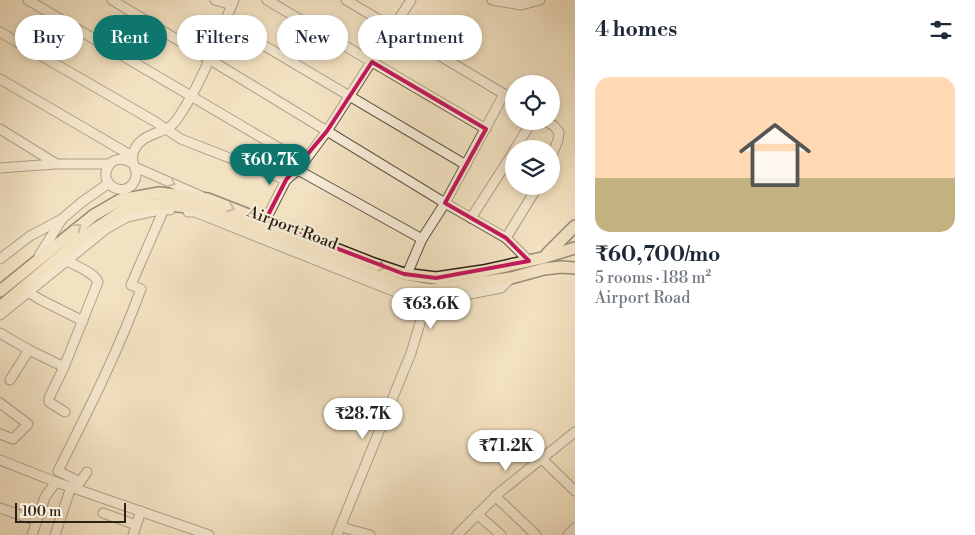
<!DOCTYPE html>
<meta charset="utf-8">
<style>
body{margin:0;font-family:"Libre Bodoni",serif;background:#f2f2f3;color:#1f2937;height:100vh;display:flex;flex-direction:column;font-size:19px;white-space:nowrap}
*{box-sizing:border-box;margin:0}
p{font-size:16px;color:#747a83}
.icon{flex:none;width:28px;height:28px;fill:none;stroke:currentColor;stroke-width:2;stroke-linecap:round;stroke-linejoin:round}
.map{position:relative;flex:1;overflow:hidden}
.sheet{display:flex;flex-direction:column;background:#fff;width:400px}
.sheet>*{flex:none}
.banner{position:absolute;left:15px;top:15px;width:475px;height:45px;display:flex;gap:10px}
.fabs{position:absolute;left:505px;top:75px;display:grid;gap:10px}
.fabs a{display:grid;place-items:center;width:55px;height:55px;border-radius:50%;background:#fff;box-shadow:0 2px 8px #0003;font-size:25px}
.scale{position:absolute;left:15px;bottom:12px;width:111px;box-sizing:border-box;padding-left:5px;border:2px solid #2b2117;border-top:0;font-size:14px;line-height:18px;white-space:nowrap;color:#2b2117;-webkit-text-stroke:4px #f7ecd7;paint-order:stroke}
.price{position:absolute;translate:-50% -42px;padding:0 11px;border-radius:18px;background:#fff;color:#222;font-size:16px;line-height:32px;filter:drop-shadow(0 1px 2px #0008)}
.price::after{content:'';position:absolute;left:50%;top:30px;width:15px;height:11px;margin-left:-8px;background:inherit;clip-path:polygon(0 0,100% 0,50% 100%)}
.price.selected{background:#0f766e;color:#fff}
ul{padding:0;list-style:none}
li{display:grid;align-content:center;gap:10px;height:265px;padding:0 20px}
li span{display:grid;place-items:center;height:155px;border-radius:15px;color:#555}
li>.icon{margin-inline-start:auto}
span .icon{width:90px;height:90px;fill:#fffc;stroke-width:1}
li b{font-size:21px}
h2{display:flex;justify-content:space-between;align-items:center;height:60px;padding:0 20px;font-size:21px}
.chip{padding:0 18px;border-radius:22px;background:#fff;box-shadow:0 2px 8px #0003;font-size:18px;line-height:45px}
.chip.selected{background:#0f766e;color:#fff}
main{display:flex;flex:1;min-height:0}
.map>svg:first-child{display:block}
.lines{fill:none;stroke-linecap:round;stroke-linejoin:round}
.minor-casing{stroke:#5d5142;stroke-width:11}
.major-casing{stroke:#2b2117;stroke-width:14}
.minor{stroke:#f7ecd7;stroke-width:9}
.major{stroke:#f3e2c2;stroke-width:11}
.oneway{stroke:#9b9181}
.oneway2{stroke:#998b75}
.marked{fill:none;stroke:#c2185b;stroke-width:4;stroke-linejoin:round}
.labels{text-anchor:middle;stroke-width:4.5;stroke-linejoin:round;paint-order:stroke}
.street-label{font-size:16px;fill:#2b2117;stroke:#f7ecd7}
</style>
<main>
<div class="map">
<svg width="575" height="535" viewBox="0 0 575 535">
<rect width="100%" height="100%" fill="#f3e2c2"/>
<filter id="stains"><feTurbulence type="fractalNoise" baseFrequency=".004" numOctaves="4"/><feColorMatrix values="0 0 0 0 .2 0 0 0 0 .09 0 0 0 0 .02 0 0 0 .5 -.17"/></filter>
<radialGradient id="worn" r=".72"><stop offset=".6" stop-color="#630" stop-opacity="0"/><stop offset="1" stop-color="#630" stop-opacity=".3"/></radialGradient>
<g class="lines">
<g class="minor-casing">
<g id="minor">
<path d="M28 0 303 162"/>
<path d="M112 0 445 203 506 238 529 261"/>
<path d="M215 0 232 5"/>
<path d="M267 0 486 129"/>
<path d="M346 0 504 94 445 203 422 239 407 274"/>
<path d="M492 0 521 5 540 0"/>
<path d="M226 23 466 165"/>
<path d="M0 32 154 121 181 139 286 180"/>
<path d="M0 79 132 156"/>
<path d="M504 94 514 101"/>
<path d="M546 121 554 126 559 132 558 140 551 158"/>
<path d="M0 129 55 163"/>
<path d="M515 149 532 121"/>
<path d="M132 163C123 157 111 158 107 169 100 186 125 198 134 182 142 168 124 162 138 144 146 134 162 133 171 126 177 121 181 113 185 107 206 73 218 37 234 0"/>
<path d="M135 167 201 196"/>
<path d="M0 168 55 164H110"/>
<path d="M298 170 422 239"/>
<path d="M188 212H195L398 293 427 300 454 297 501 288 511 278"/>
<path d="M471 218 514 151"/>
<path d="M265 221 286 180 298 170 327 131 411 0"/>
<path d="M506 238 538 186"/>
<path d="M39 256 62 219 82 202 109 183"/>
<path d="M0 259 30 236 62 219"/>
<path d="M28 292 41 300 83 321"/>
<path d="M0 315 106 229 127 217 164 209 170 210"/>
<path d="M0 333 29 350 64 367"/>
<path d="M10 380 29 350"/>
<path d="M0 403 28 424 13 439 0 434"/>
<path d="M65 412 49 402V398L64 367 98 282C94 272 75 266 66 260"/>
<path d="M541 458 575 491"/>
<path d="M0 460 56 482 209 535"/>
<path d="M87 472 80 482 58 471C88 411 118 352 141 289L131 285 164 209"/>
<path d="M495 496 536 535"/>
<path d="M0 508 37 521"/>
<path d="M103 513 136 525"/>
<path d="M477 514 501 535"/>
<path d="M341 527 370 535"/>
<path d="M32 535 45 497 56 482"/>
<path d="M55 535 71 487"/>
<path d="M133 535 141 511"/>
<path d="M337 535 411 353 427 300"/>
<path d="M457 535 500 492 575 432"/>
<path d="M568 535 575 528"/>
</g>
</g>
<g class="major-casing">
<g id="major">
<path d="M547 254 575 226"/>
<path d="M0 291 94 215 120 200 159 193 208 199 374 264 404 274 436 278 483 271 542 258 575 248"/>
<path d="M0 307 86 235 124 210 160 204 205 209 370 274 402 285 430 290 511 278 544 269 561 267 575 268"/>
</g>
</g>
<use href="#minor" class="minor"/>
<use href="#major" class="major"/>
</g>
<defs><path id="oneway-chevron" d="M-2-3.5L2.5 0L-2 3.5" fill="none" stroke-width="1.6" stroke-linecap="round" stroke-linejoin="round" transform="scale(1.25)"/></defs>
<use class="oneway" href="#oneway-chevron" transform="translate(172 183) rotate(23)"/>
<g class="oneway2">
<use href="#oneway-chevron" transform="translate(231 208) rotate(21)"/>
<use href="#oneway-chevron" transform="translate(78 227) rotate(-38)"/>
<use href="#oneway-chevron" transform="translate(382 267) rotate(18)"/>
</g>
<path d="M0 0H575V535H0ZM372 62 486 129 445 203 506 238 529 261 436 278 404 274 265 221 286 180 327 131Z" fill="#f3e2c2" fill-opacity=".55" fill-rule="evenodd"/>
<path class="marked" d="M372 62 486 129 445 203 506 238 529 261 436 278 404 274 265 221 286 180 327 131Z"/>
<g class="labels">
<g class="street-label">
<text transform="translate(293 227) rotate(21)" y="6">Airport Road</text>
</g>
</g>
<rect width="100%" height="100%" filter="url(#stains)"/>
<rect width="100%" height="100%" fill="url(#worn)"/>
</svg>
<div class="fabs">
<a><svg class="icon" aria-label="locate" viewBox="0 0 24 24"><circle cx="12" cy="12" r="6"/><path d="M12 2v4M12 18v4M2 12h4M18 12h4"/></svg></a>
<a><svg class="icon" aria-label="layers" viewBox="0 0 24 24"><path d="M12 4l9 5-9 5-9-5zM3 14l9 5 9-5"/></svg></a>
</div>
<div class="scale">100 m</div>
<b class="price selected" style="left:270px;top:186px">₹60.7K</b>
<b class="price" style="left:431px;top:330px">₹63.6K</b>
<b class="price" style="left:363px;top:440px">₹28.7K</b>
<b class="price" style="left:506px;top:472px">₹71.2K</b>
<div class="banner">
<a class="chip">Buy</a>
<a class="chip selected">Rent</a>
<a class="chip">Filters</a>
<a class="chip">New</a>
<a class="chip">Apartment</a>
</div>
</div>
<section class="sheet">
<h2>4 homes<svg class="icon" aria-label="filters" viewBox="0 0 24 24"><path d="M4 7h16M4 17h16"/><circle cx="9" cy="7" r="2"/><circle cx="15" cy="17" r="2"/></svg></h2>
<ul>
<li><span style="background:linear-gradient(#ffd9b3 65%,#c2b280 0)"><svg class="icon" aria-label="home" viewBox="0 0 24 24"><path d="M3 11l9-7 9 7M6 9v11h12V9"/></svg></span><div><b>₹60,700/mo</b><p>5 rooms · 188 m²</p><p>Airport Road</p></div></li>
</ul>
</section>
</main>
